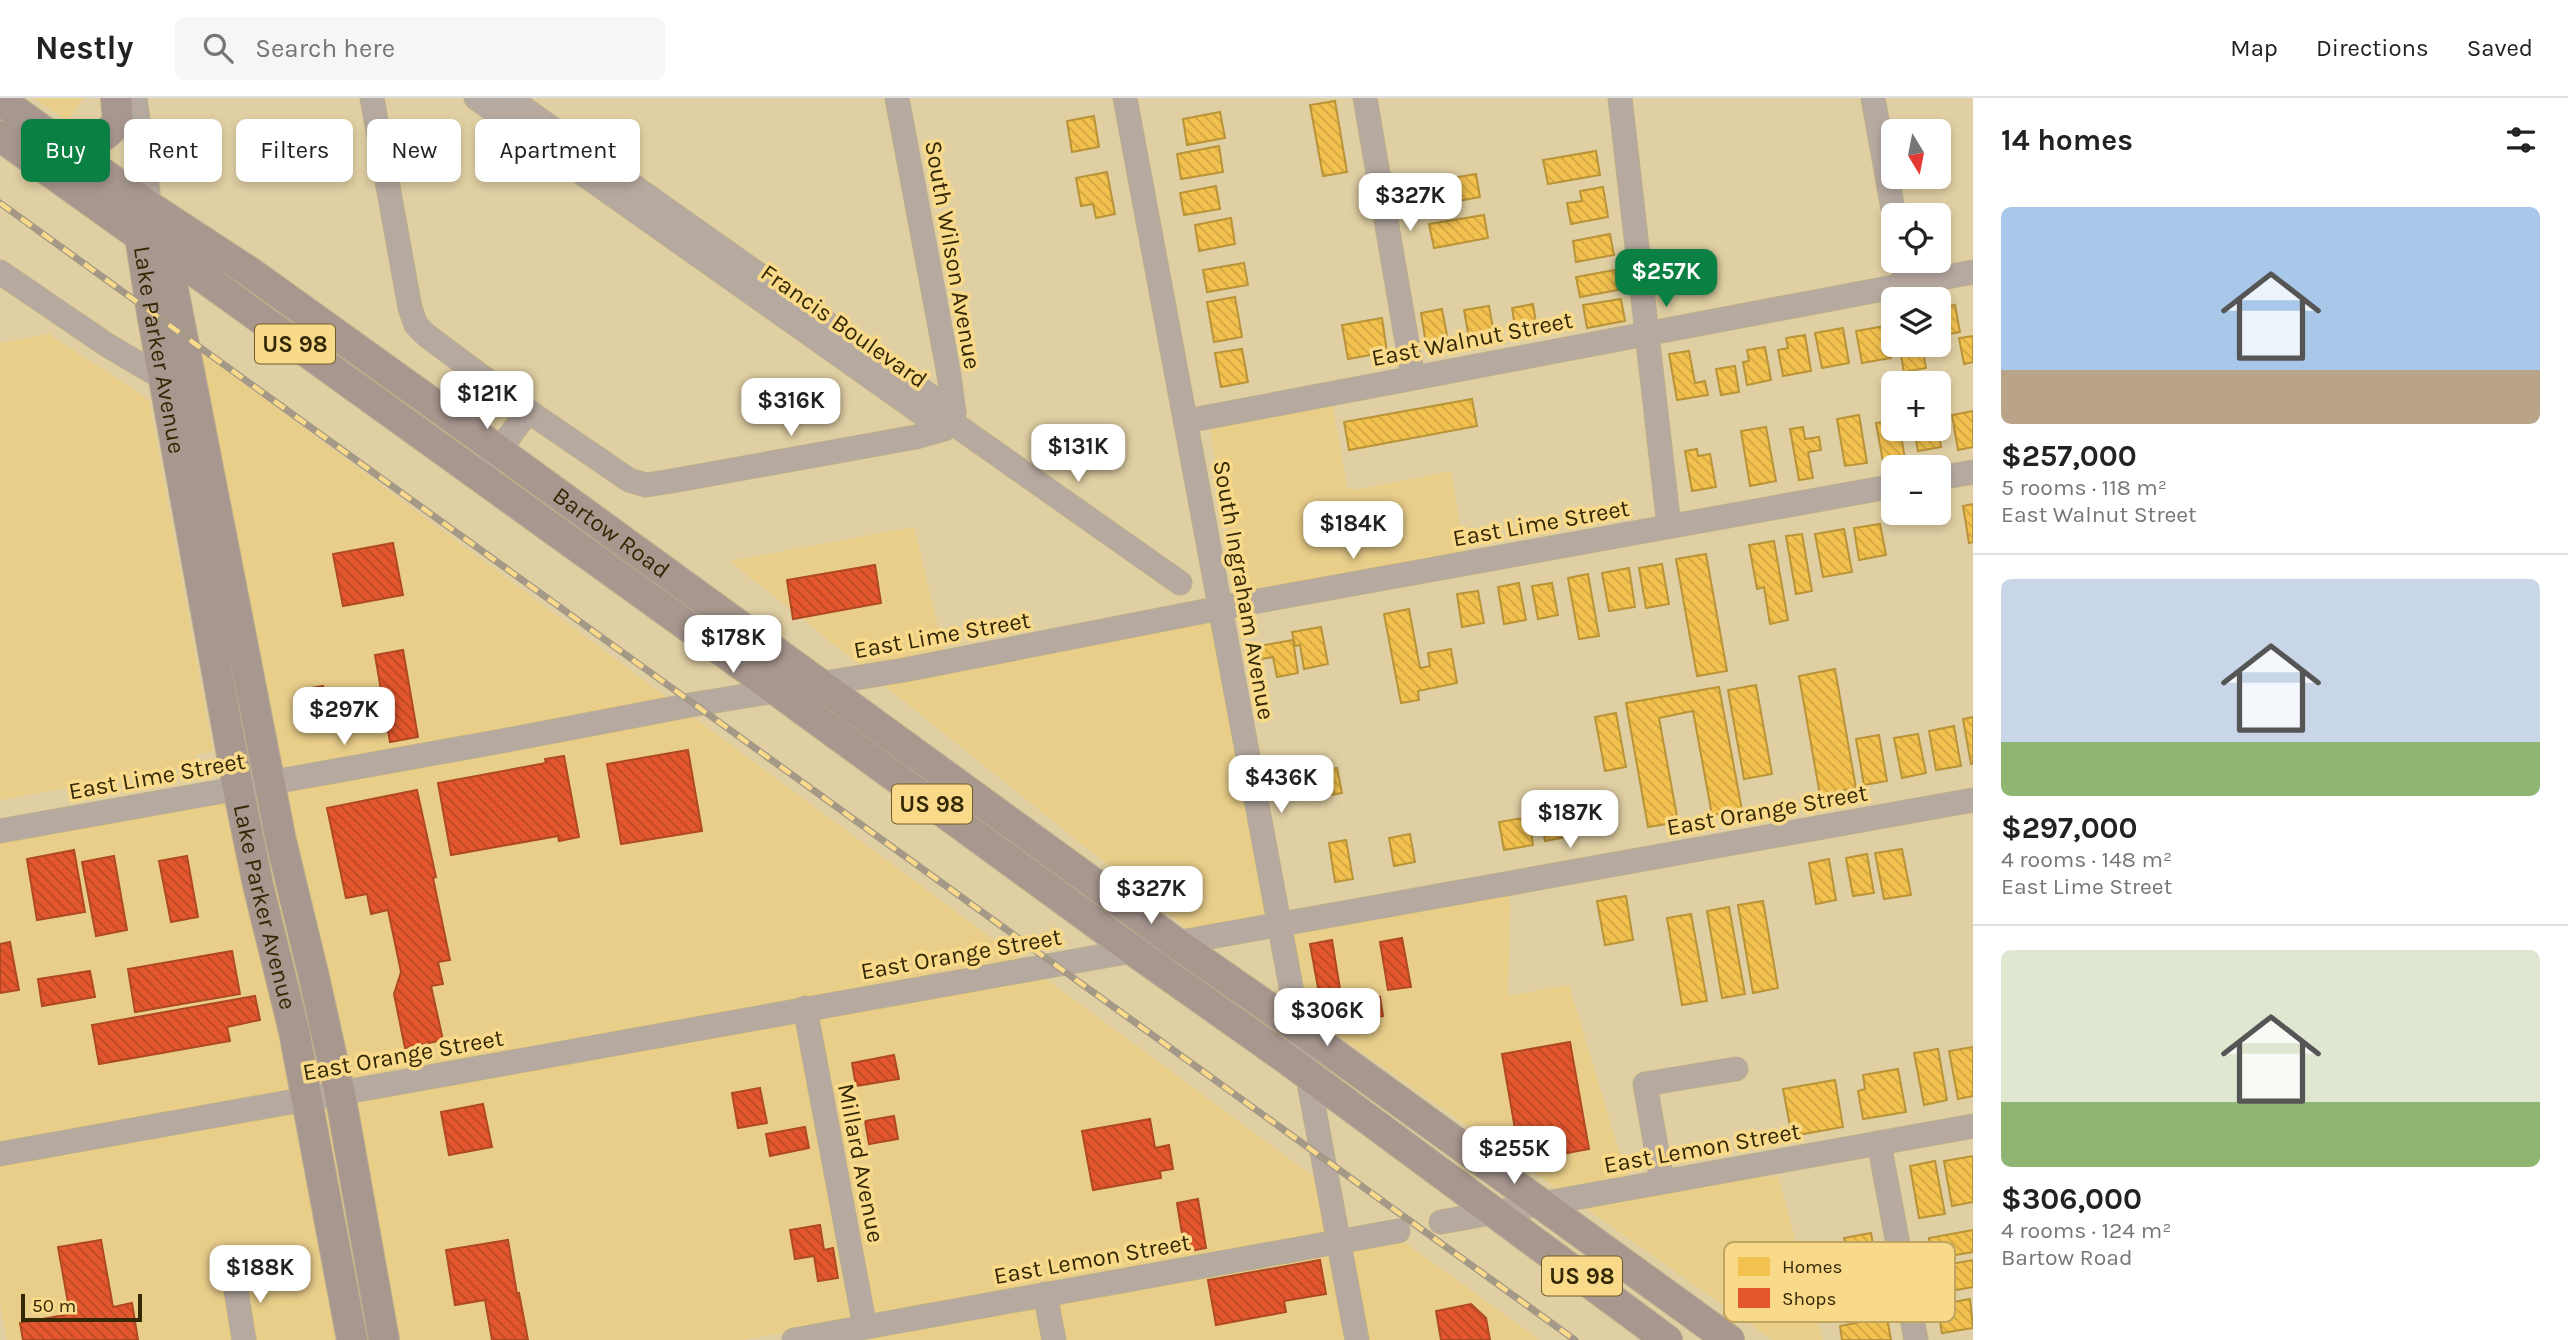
<!DOCTYPE html>
<meta charset="utf-8">
<style>
body{margin:0;font-family:Karla,sans-serif;background:#f6f6f6;color:#222;height:100vh;display:flex;flex-direction:column;font-size:26px;white-space:nowrap}
*{box-sizing:border-box;margin:0}
p{font-size:23px;color:#767676}
.icon{flex:none;width:38px;height:38px;fill:none;stroke:currentColor;stroke-width:2;stroke-linecap:round;stroke-linejoin:round}
.map{position:relative;flex:1;overflow:hidden}
.drawer{display:flex;flex-direction:column;background:#fff;width:595px}
.drawer>*{flex:none}
.guide{position:absolute;left:21px;top:21px;width:665px;height:63px;display:flex;gap:14px}
.needle{width:46px;rotate:170deg}
.tools{position:absolute;left:1881px;top:21px;display:grid;gap:14px}
.tools a{display:grid;place-items:center;width:70px;height:70px;border-radius:10px;background:#fff;box-shadow:0 4px 10px #0003;font-size:35px}
.scale{position:absolute;left:21px;bottom:18px;width:121px;box-sizing:border-box;padding-left:7px;border:4px solid #342805;border-top:0;font-size:19px;line-height:24px;white-space:nowrap;color:#342805;-webkit-text-stroke:5px #f9da8a;paint-order:stroke}
.price{position:absolute;translate:-50% -60px;padding:0 16px;border-radius:14px;background:#fff;color:#222;font-size:23px;line-height:46px;filter:drop-shadow(0 2px 4px #0008)}
.price::after{content:'';position:absolute;left:50%;top:42px;width:21px;height:16px;margin-left:-10px;background:inherit;clip-path:polygon(0 0,100% 0,50% 100%)}
.price.active{background:#0b8043;color:#fff}
ul{padding:0;list-style:none}
li{display:grid;align-content:center;gap:14px;height:371px;padding:0 28px}
li+li{border-top:2px solid #e0e0e0}
li span{display:grid;place-items:center;height:217px;border-radius:10px;color:#555}
li>.icon{margin-inline-start:auto}
span .icon{width:126px;height:126px;fill:#fffc;stroke-width:1}
li b{font-size:30px}
h2{display:flex;justify-content:space-between;align-items:center;height:84px;padding:0 28px;font-size:30px}
.pill{padding:0 24px;border-radius:10px;background:#fff;box-shadow:0 4px 10px #0003;font-size:24px;line-height:63px}
.pill.active{background:#0b8043;color:#fff}
header{display:flex;align-items:center;gap:42px;box-sizing:border-box;height:98px;padding:0 35px;background:#fff;border-bottom:2px solid #e0e0e0}
header strong{font-size:33px}
nav{display:flex;gap:38px;margin-inline-start:auto;font-size:24px}
.search{width:490px;height:63px;background:#f6f6f6;display:flex;align-items:center;gap:18px;box-sizing:border-box;padding:0 24px;border-radius:10px;color:#767676;font-size:26px}
main{display:flex;flex:1;min-height:0}
.map>svg:first-child{display:block}
.built{fill:#e9ce8a}
.homes{fill:url(#homes-back-hatch);stroke:#b99338;stroke-width:2}
.shops{fill:url(#shops-back-hatch);stroke:#af4922;stroke-width:2}
.lines{fill:none;stroke-linecap:round;stroke-linejoin:round}
.minor-casing{stroke:#bcae8b;stroke-width:25}
.major-casing{stroke:#bcae8b;stroke-width:32}
.minor{stroke:#b6a9a0;stroke-width:23}
.major{stroke:#a8978f;stroke-width:30}
.rail-casing{stroke:#a49987;stroke-width:7}
.rail{stroke:#f9da8a;stroke-width:4.5;stroke-dasharray:13;stroke-linecap:butt}
.labels{text-anchor:middle;stroke-width:7;stroke-linejoin:round;paint-order:stroke}
.shield{fill:#f9da8a;stroke:#6f5d2d;stroke-width:2}
.shield-label{font-size:23px;font-weight:bold;fill:#342805}
.street-label{font-size:24px;fill:#342805;stroke:#f9da8a}
.key{fill:#f9da8a;stroke:#bea562;stroke-width:2}
.key-label{font-size:19px;fill:#342805}
</style>
<header>
<strong>Nestly</strong>
<div class="search"><svg class="icon" aria-label="search" viewBox="0 0 24 24"><circle cx="10" cy="10" r="6"/><path d="M15 15l6 6"/></svg>Search here</div>
<nav><a>Map</a><a>Directions</a><a>Saved</a></nav>
</header>
<main>
<div class="map">
<svg width="1973" height="1242" viewBox="0 0 1973 1242">
<defs>
<pattern id="homes-back-hatch" width="6" height="6" patternUnits="userSpaceOnUse" patternTransform="scale(1.75)"><rect width="6" height="6" fill="#f2c14e"/><path d="M-1 5l2 2M0 0l6 6M5-1l2 2" fill="none" stroke="#d0a643"/></pattern>
<pattern id="shops-back-hatch" width="6" height="6" patternUnits="userSpaceOnUse" patternTransform="scale(1.75)"><rect width="6" height="6" fill="#e4572e"/><path d="M-1 5l2 2M0 0l6 6M5-1l2 2" fill="none" stroke="#ba4825"/></pattern>
</defs>
<rect width="100%" height="100%" fill="#e0cfa3"/>
<g class="built">
<path d="M34 0H84L68 23Z"/>
<path d="M49 236 149 302 213 653 195 657 197 667 0 702V245Z"/>
<path d="M194 248 669 601 275 673Z"/>
<path d="M1332 304 1347 389 1354 392 1451 373 1465 455 1240 495 1210 331 1256 319Z"/>
<path d="M914 429 944 553 861 568 730 463Z"/>
<path d="M1214 521 1269 818 1190 833 880 584Z"/>
<path d="M689 616 1021 862 346 985 279 692Z"/>
<path d="M263 695 329 988 314 991 248 697Z"/>
<path d="M231 700 298 994 0 1047V743Z"/>
<path d="M1510 795 1508 898 1569 887 1627 1080 1559 1092 1305 914 1289 834Z"/>
<path d="M1042 878 1322 1085 1330 1136 871 1219 815 918Z"/>
<path d="M799 921 855 1222 743 1242H393L349 1003Z"/>
<path d="M333 1006 376 1242H360L317 1009Z"/>
<path d="M301 1012 343 1242H253L240 1170 224 1173 236 1242H7L0 1206V1066Z"/>
<path d="M1778 1078 1823 1242H1773L1581 1107 1717 1083Z"/>
<path d="M1401 1142 1540 1242H1366L1350 1151Z"/>
<path d="M1333 1154 1349 1242H1062L1055 1204Z"/>
<path d="M1038 1207 1045 1242H849Z"/>
</g>
<g class="homes">
<path d="M1335 3 1347 74 1323 78 1310 7Z"/>
<path d="M1220 14 1225 40 1187 47 1183 21Z"/>
<path d="M1094 18 1099 49 1072 54 1067 23Z"/>
<path d="M1219 48 1223 74 1181 81 1177 56Z"/>
<path d="M1596 53 1600 77 1548 86 1543 62Z"/>
<path d="M1107 74 1115 116 1096 120 1093 106 1081 108 1076 80Z"/>
<path d="M1476 76 1480 99 1427 109 1423 85Z"/>
<path d="M1216 88 1220 111 1184 117 1180 95Z"/>
<path d="M1603 89 1608 119 1571 126 1567 105 1582 103 1580 93Z"/>
<path d="M1484 117 1488 140 1434 150 1429 126Z"/>
<path d="M1231 120 1235 146 1199 153 1195 127Z"/>
<path d="M1610 136 1614 157 1576 164 1573 143Z"/>
<path d="M1244 165 1248 187 1207 194 1203 172Z"/>
<path d="M1615 172 1618 192 1580 199 1576 179Z"/>
<path d="M1235 199 1242 239 1214 244 1207 204Z"/>
<path d="M1621 201 1625 223 1587 230 1583 207Z"/>
<path d="M1533 206 1537 231 1516 235 1512 210Z"/>
<path d="M1955 207 1960 234 1939 238V210Z"/>
<path d="M1489 208 1495 242 1470 246 1464 212Z"/>
<path d="M1442 211 1449 248 1427 252 1421 215Z"/>
<path d="M1382 220 1387 254 1348 261 1342 227Z"/>
<path d="M1885 228 1891 260 1862 265 1856 233Z"/>
<path d="M1843 230 1849 265 1822 270 1815 235Z"/>
<path d="M1805 237 1811 273 1783 278 1778 252 1788 250 1786 240Z"/>
<path d="M1973 238V264L1964 266 1959 240Z"/>
<path d="M1899 247H1922L1926 270 1904 274Z"/>
<path d="M1765 249 1771 282 1747 287 1743 264 1749 263 1747 252Z"/>
<path d="M1242 251 1248 284 1221 289 1215 255Z"/>
<path d="M1689 253 1695 285 1705 283 1708 297 1677 302 1669 256Z"/>
<path d="M1735 268 1739 294 1721 297 1716 271Z"/>
<path d="M1472 301 1477 328 1349 352 1344 324Z"/>
<path d="M1973 313V349L1958 352 1952 317Z"/>
<path d="M1859 317 1867 365 1845 368 1837 321Z"/>
<path d="M1894 322V331H1900L1905 361 1883 364 1876 325Z"/>
<path d="M1766 329 1776 383 1750 388 1741 333Z"/>
<path d="M1803 329 1805 341 1819 339 1821 352 1808 354 1813 380 1799 382 1790 331Z"/>
<path d="M1914 331H1938L1941 349 1918 353Z"/>
<path d="M1697 351 1698 358 1710 356 1716 389 1692 393 1685 353Z"/>
<path d="M1973 406V444L1969 445 1963 408Z"/>
<path d="M1880 426 1886 457 1859 462 1854 430Z"/>
<path d="M1844 431 1852 474 1823 479 1815 436Z"/>
<path d="M1802 436 1812 493 1796 496 1786 438Z"/>
<path d="M1774 443 1788 522 1770 526 1764 489 1757 491 1749 447Z"/>
<path d="M1706 456 1727 573 1697 578 1676 461Z"/>
<path d="M1662 466 1669 506 1646 510 1639 470Z"/>
<path d="M1629 470 1635 509 1609 513 1602 475Z"/>
<path d="M1588 476 1599 538 1579 541 1568 480Z"/>
<path d="M1519 485 1526 522 1504 526 1498 489Z"/>
<path d="M1552 485 1558 517 1538 521 1532 488Z"/>
<path d="M1478 493 1484 525 1462 529 1457 496Z"/>
<path d="M1409 511 1420 570 1430 568 1428 555 1451 551 1457 585 1418 593 1419 602 1401 605 1384 516Z"/>
<path d="M1321 529 1328 566 1304 571 1300 547 1295 548 1292 534Z"/>
<path d="M1293 542 1298 575 1277 579 1273 559 1255 562 1253 549Z"/>
<path d="M1835 571 1856 690 1820 697 1799 578Z"/>
<path d="M1756 587 1772 676 1744 681 1728 592Z"/>
<path d="M1719 589 1742 712 1712 717 1693 613 1659 620 1678 724 1648 729 1626 605Z"/>
<path d="M1616 615 1626 669 1605 673 1595 619Z"/>
<path d="M1973 619V666H1971L1963 621Z"/>
<path d="M1954 628 1961 668 1936 672 1929 633Z"/>
<path d="M1918 636 1926 675 1902 680 1894 640Z"/>
<path d="M1879 637 1887 683 1864 687 1856 641Z"/>
<path d="M1324 665 1325 672 1337 670 1342 695 1302 702 1296 669Z"/>
<path d="M1592 704 1597 733 1545 743 1540 713Z"/>
<path d="M1529 719 1533 747 1504 752 1499 724Z"/>
<path d="M1410 736 1415 764 1394 768 1389 740Z"/>
<path d="M1346 742 1353 781 1335 784 1329 745Z"/>
<path d="M1902 751 1911 797 1884 801 1875 755Z"/>
<path d="M1867 756 1874 795 1853 798 1846 760Z"/>
<path d="M1829 761 1836 802 1816 806 1809 765Z"/>
<path d="M1626 798 1633 842 1605 847 1597 803Z"/>
<path d="M1763 803 1778 890 1753 895 1738 807Z"/>
<path d="M1729 809 1745 896 1722 900 1707 813Z"/>
<path d="M1691 816 1707 903 1682 907 1667 820Z"/>
<path d="M1973 949V998L1958 1001 1949 953Z"/>
<path d="M1938 951 1947 1002 1924 1007 1914 955Z"/>
<path d="M1898 971 1906 1014 1863 1021 1858 993 1865 991 1863 977Z"/>
<path d="M1835 982 1843 1029 1792 1038 1783 991Z"/>
<path d="M1973 1058V1104L1952 1108 1944 1063Z"/>
<path d="M1935 1063 1945 1116 1919 1120 1910 1068Z"/>
<path d="M1973 1132V1154L1932 1161 1929 1140Z"/>
<path d="M1871 1135 1876 1163 1849 1168 1844 1140Z"/>
<path d="M1973 1162V1189L1934 1196 1929 1170Z"/>
<path d="M1970 1201 1973 1230 1942 1235 1937 1207Z"/>
<path d="M1887 1219 1891 1242H1842L1840 1228Z"/>
</g>
<g class="shops">
<path d="M393 445 403 497 343 508 333 456Z"/>
<path d="M875 467 881 505 793 521 787 482Z"/>
<path d="M403 552 418 639 390 644 375 557Z"/>
<path d="M323 588 329 622 311 626 305 591Z"/>
<path d="M688 652 702 733 621 746 607 666Z"/>
<path d="M564 658 579 739 559 743 558 738 451 757 438 685 546 665 545 661Z"/>
<path d="M417 692 436 779 433 780 450 862 438 864 443 886 431 888 443 942 405 950 394 896 401 874 388 812 371 816 367 796 346 800 327 710Z"/>
<path d="M74 752 85 814 37 822 27 761Z"/>
<path d="M114 758 127 832 96 838 82 764Z"/>
<path d="M187 758 198 819 171 824 159 763Z"/>
<path d="M1402 840 1411 889 1388 892 1380 844Z"/>
<path d="M1332 842 1340 891 1319 895 1310 846Z"/>
<path d="M10 844 19 892 0 895V846Z"/>
<path d="M232 853 240 896 135 914 128 871Z"/>
<path d="M90 873 95 899 42 908 38 881Z"/>
<path d="M255 898 260 922 227 929 230 943 99 966 92 927Z"/>
<path d="M1380 899 1383 918 1334 927 1325 921 1323 908Z"/>
<path d="M1570 944 1589 1051 1556 1057 1554 1048 1519 1054 1502 956Z"/>
<path d="M894 957 899 981 856 988 852 965Z"/>
<path d="M760 990 767 1025 738 1030 732 995Z"/>
<path d="M483 1006 492 1049 449 1057 441 1014Z"/>
<path d="M894 1018 898 1041 869 1046 865 1023Z"/>
<path d="M1150 1021 1155 1050 1169 1047 1173 1071 1160 1073 1161 1080 1093 1092 1082 1033Z"/>
<path d="M805 1029 809 1050 770 1058 766 1036Z"/>
<path d="M1198 1101 1206 1150 1185 1154 1177 1105Z"/>
<path d="M820 1127 824 1152 833 1150 838 1180 818 1183 814 1158 795 1161 790 1132Z"/>
<path d="M101 1142 113 1209 132 1205 138 1242H23L20 1225 70 1216 58 1149Z"/>
<path d="M508 1142 517 1196 519 1195 528 1242H492L485 1202 455 1207 446 1152Z"/>
<path d="M1320 1162 1326 1196 1284 1203 1286 1214 1216 1227 1208 1182Z"/>
<path d="M1471 1206 1486 1220 1490 1242H1441L1436 1213Z"/>
</g>
<g class="lines">
<g class="minor-casing">
<g id="minor">
<path d="M135 0 150 109"/>
<path d="M372 0 410 210 416 227 426 237 528 313 629 382 646 387 672 383 916 339 944 331"/>
<path d="M476 0 944 331"/>
<path d="M509 0 954 315"/>
<path d="M897 0 949 277 954 315 950 323"/>
<path d="M1125 0C1200 414 1283 827 1357 1242"/>
<path d="M1365 0 1413 279"/>
<path d="M1620 0 1669 428"/>
<path d="M1873 0 1894 117"/>
<path d="M1902 163 1906 187"/>
<path d="M0 174 107 247 173 286"/>
<path d="M950 323 1180 485"/>
<path d="M1187 323 1973 174"/>
<path d="M480 378 528 313"/>
<path d="M1939 380 1973 374"/>
<path d="M0 733 502 643 696 606 904 572 1236 507 1894 388"/>
<path d="M805 910 865 1229"/>
<path d="M1879 1045 1916 1242"/>
<path d="M0 1056 1973 702"/>
<path d="M1662 1083 1645 986 1736 971"/>
<path d="M1441 1124 1973 1028"/>
<path d="M234 1180 244 1242"/>
<path d="M1045 1196 1054 1242"/>
<path d="M794 1242 1398 1133"/>
</g>
</g>
<g class="major-casing">
<g id="major">
<path id="s1" d="M0 2 150 109 251 175 499 353 1176 845 1301 932 1729 1242"/>
<path d="M0 38 140 138 168 154 757 578 1134 853 1284 959 1667 1242"/>
<path d="M65 49C89 47 102 43 118 24L116 0"/>
<path id="s2" d="M144 126 140 138 152 215 238 690 258 787 294 933 352 1242"/>
<path d="M164 145 281 743 314 879 340 996 384 1242"/>
</g>
</g>
<use href="#minor" class="minor"/>
<use href="#major" class="major"/>
<g class="rail-casing">
<path id="rail" d="M0 105 1575 1242"/>
</g>
<use href="#rail" class="rail"/>
</g>
<g class="labels">
<g class="shield">
<rect x="255" y="226.5" width="80" height="39" rx="5"/>
<rect x="892" y="686.5" width="80" height="39" rx="5"/>
<rect x="1542" y="1158.5" width="80" height="39" rx="5"/>
</g>
<g class="shield-label">
<text x="295" y="254">US 98</text>
<text x="932" y="714">US 98</text>
<text x="1582" y="1186">US 98</text>
</g>
<g class="street-label">
<text transform="translate(953 157) rotate(80)" y="8">South Wilson Avenue</text>
<text transform="translate(844 228) rotate(35)" y="8">Francis Boulevard</text>
<text transform="translate(1472 241) rotate(-11)" y="8">East Walnut Street</text>
<text dy="8" stroke="none"><textPath href="#s2" startOffset="128">Lake Parker Avenue</textPath></text>
<text transform="translate(1541 425) rotate(-10)" y="8">East Lime Street</text>
<text dy="8" stroke="none"><textPath href="#s1" startOffset="749">Bartow Road</textPath></text>
<text transform="translate(1244 492) rotate(80)" y="8">South Ingraham Avenue</text>
<text transform="translate(942 537) rotate(-10)" y="8">East Lime Street</text>
<text transform="translate(157 678) rotate(-10)" y="8">East Lime Street</text>
<text transform="translate(1767 712) rotate(-10)" y="8">East Orange Street</text>
<text dy="8" stroke="none"><textPath href="#s2" startOffset="695">Lake Parker Avenue</textPath></text>
<text transform="translate(961 856) rotate(-10)" y="8">East Orange Street</text>
<text transform="translate(403 957) rotate(-10)" y="8">East Orange Street</text>
<text transform="translate(1702 1050) rotate(-10)" y="8">East Lemon Street</text>
<text transform="translate(861 1065) rotate(79)" y="8">Millard Avenue</text>
<text transform="translate(1092 1161) rotate(-10)" y="8">East Lemon Street</text>
</g>
</g>
<rect x="1724" y="1144" width="231" height="80" rx="10" class="key"/>
<rect x="1738" y="1159" width="32" height="19" fill="#f2c14e"/>
<rect x="1738" y="1190" width="32" height="20" fill="#e4572e"/>
<g class="key-label">
<text x="1782" y="1175">Homes</text>
<text x="1782" y="1207">Shops</text>
</g>
</svg>
<div class="tools">
<a><svg class="needle" viewBox="-14 -14 28 28"><path d="M0-13l5 13h-10z" fill="#e53935"/><path d="M0 13l5-13h-10z" fill="#767676"/></svg></a>
<a><svg class="icon" aria-label="locate" viewBox="0 0 24 24"><circle cx="12" cy="12" r="6"/><path d="M12 2v4M12 18v4M2 12h4M18 12h4"/></svg></a>
<a><svg class="icon" aria-label="layers" viewBox="0 0 24 24"><path d="M12 4l9 5-9 5-9-5zM3 14l9 5 9-5"/></svg></a>
<a>+</a>
<a>−</a>
</div>
<div class="scale">50 m</div>
<b class="price" style="left:1410px;top:135px">$327K</b>
<b class="price active" style="left:1666px;top:211px">$257K</b>
<b class="price" style="left:487px;top:333px">$121K</b>
<b class="price" style="left:791px;top:340px">$316K</b>
<b class="price" style="left:1078px;top:386px">$131K</b>
<b class="price" style="left:1353px;top:463px">$184K</b>
<b class="price" style="left:733px;top:577px">$178K</b>
<b class="price" style="left:344px;top:649px">$297K</b>
<b class="price" style="left:1281px;top:717px">$436K</b>
<b class="price" style="left:1570px;top:752px">$187K</b>
<b class="price" style="left:1151px;top:828px">$327K</b>
<b class="price" style="left:1327px;top:950px">$306K</b>
<b class="price" style="left:1514px;top:1088px">$255K</b>
<b class="price" style="left:260px;top:1207px">$188K</b>
<div class="guide">
<a class="pill active">Buy</a>
<a class="pill">Rent</a>
<a class="pill">Filters</a>
<a class="pill">New</a>
<a class="pill">Apartment</a>
</div>
</div>
<section class="drawer">
<h2>14 homes<svg class="icon" aria-label="filters" viewBox="0 0 24 24"><path d="M4 7h16M4 17h16"/><circle cx="9" cy="7" r="2"/><circle cx="15" cy="17" r="2"/></svg></h2>
<ul>
<li><span style="background:linear-gradient(#a9c7e8 75%,#b9a48a 0)"><svg class="icon" aria-label="home" viewBox="0 0 24 24"><path d="M3 11l9-7 9 7M6 9v11h12V9"/></svg></span><div><b>$257,000</b><p>5 rooms · 118 m²</p><p>East Walnut Street</p></div></li>
<li><span style="background:linear-gradient(#c9d6e8 75%,#8fb573 0)"><svg class="icon" aria-label="home" viewBox="0 0 24 24"><path d="M3 11l9-7 9 7M6 9v11h12V9"/></svg></span><div><b>$297,000</b><p>4 rooms · 148 m²</p><p>East Lime Street</p></div></li>
<li><span style="background:linear-gradient(#dfe7d0 70%,#8fb573 0)"><svg class="icon" aria-label="home" viewBox="0 0 24 24"><path d="M3 11l9-7 9 7M6 9v11h12V9"/></svg></span><div><b>$306,000</b><p>4 rooms · 124 m²</p><p>Bartow Road</p></div></li>
</ul>
</section>
</main>
